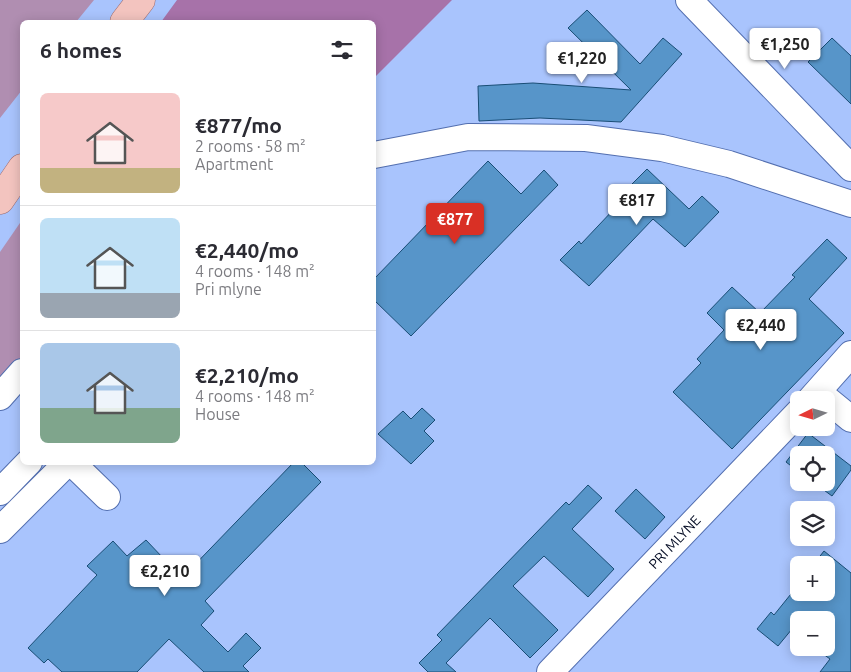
<!DOCTYPE html>
<meta charset="utf-8">
<style>
body{margin:0;font-family:Ubuntu,sans-serif;background:#f7f7f7;color:#2b2b33;height:100vh;display:flex;flex-direction:column;font-size:19px;white-space:nowrap}
*{box-sizing:border-box;margin:0}
p{font-size:16px;color:#7c7c81}
.icon{flex:none;width:28px;height:28px;fill:none;stroke:currentColor;stroke-width:2;stroke-linecap:round;stroke-linejoin:round}
.map{position:relative;flex:1;overflow:hidden}
.panel{position:absolute;left:20px;top:20px;width:356px;height:445px;display:flex;flex-direction:column;background:#fff;border-radius:8px;box-shadow:0 2px 12px #0003}
.panel>*{flex:none}
.needle{width:32px;rotate:265deg}
.buttons{position:absolute;left:790px;top:391px;display:grid;gap:10px}
.buttons a{display:grid;place-items:center;width:45px;height:45px;border-radius:8px;background:#fff;box-shadow:0 2px 12px #0003;font-size:25px}
.price{position:absolute;translate:-50% -42px;padding:0 11px;border-radius:5px;background:#fff;color:#222;font-size:16px;line-height:32px;filter:drop-shadow(0 1px 2px #0008)}
.price::after{content:'';position:absolute;left:50%;top:30px;width:15px;height:11px;margin-left:-8px;background:inherit;clip-path:polygon(0 0,100% 0,50% 100%)}
.price.on{background:#d93025;color:#fff}
ul{padding:0;list-style:none}
li{display:flex;align-items:center;gap:15px;height:125px;padding:0 20px}
li+li{border-top:1px solid #e1e1e2}
li span{display:grid;place-items:center;flex:none;width:140px;height:100px;border-radius:8px;color:#555}
li>.icon{margin-inline-start:auto}
span .icon{width:60px;height:60px;fill:#fffc;stroke-width:1}
li b{font-size:21px}
h2{display:flex;justify-content:space-between;align-items:center;height:60px;padding:0 20px;font-size:21px}
.map>svg:first-child{display:block}
.green{fill:#b08eb1}
.forest{fill:#a772a9}
.building{fill:#5795c9;stroke:#194d75}
.lines{fill:none;stroke-linecap:round;stroke-linejoin:round}
.minor-casing{stroke:#536fb0;stroke-width:28}
.major-casing{stroke:#9a6a6d;stroke-width:29}
.minor{stroke:#fff;stroke-width:26}
.major{stroke:#f3c4bf;stroke-width:28}
.labels{text-anchor:middle;stroke-width:4;stroke-linejoin:round;paint-order:stroke}
.street-label{font-size:14px;fill:#030b23;stroke:#bdd1fc}
</style>
<div class="map">
<svg width="851" height="672" viewBox="0 0 851 672">
<rect width="100%" height="100%" fill="#a9c4fd"/>
<g class="green">
<path d="M0 0H94L76 22H22V90L0 118Z"/>
<path d="M22 220V358L0 382V252Z"/>
</g>
<path class="forest" d="M177 0H452L374 78V22H161Z"/>
<g class="building">
<path d="M587 10 640 64 663 38 682 54 621 122 540 118 479 121 478 86 533 83 631 90 568 28Z"/>
<path d="M832 38 851 56V104L808 62Z"/>
<path d="M488 161 521 194 544 170 558 185 411 336 374 300V279Z"/>
<path d="M647 169 689 209 702 196 719 212 685 247 653 219 589 286 560 260 579 241 581 244 632 190 629 187Z"/>
<path d="M827 239 847 258 809 299 844 333 732 449 673 392 701 363 697 359 724 330 707 313 732 287 760 313 795 277 792 275Z"/>
<path d="M422 408 435 420 424 431 434 441 411 464 378 434 403 411 411 419Z"/>
<path d="M808 433 851 466V470L832 496 813 482H826V455H799V472L786 462Z"/>
<path d="M294 462H301L321 482 205 601 214 611 201 625 228 652 246 633 261 648 243 666 249 672H204L169 639 137 672H62L48 659 44 663 28 648 97 575 87 566 113 541 127 556 146 540 182 578Z"/>
<path d="M588 485 602 498 572 529 614 569 588 597 544 556 513 586 558 630 530 658 490 618 446 663 456 672H428L419 663 442 640 437 635 566 502 569 505Z"/>
<path d="M636 489 665 517 645 539 615 511Z"/>
<path d="M824 551 851 573V672H820L830 659 815 648H826V620H799V634L792 629 778 646 757 629 771 612 774 615 799 584V592H826V565H813Z"/>
</g>
<g class="lines">
<g class="minor-casing">
<g id="minor">
<path d="M689 0 851 168"/>
<path d="M374 155 468 137 586 138 662 148 729 164 851 204"/>
<path d="M818 392 851 419"/>
<path d="M0 397 22 372"/>
<path d="M810 400 851 354"/>
<path d="M71 462 107 497"/>
<path d="M0 492 29 462"/>
<path d="M0 530 68 462"/>
<path id="s1" d="M550 672 799 412"/>
</g>
</g>
<g class="major-casing">
<g id="major">
<path d="M124 22 141 0"/>
<path d="M0 200 22 168"/>
</g>
</g>
<use href="#minor" class="minor"/>
<use href="#major" class="major"/>
</g>
<g class="labels">
<g class="street-label">
<text dy="5" stroke="none"><textPath href="#s1" startOffset="180">PRI MLYNE</textPath></text>
</g>
</g>
</svg>
<div class="buttons">
<a><svg class="needle" viewBox="-14 -14 28 28"><path d="M0-13l5 13h-10z" fill="#e53935"/><path d="M0 13l5-13h-10z" fill="#7c7c81"/></svg></a>
<a><svg class="icon" aria-label="locate" viewBox="0 0 24 24"><circle cx="12" cy="12" r="6"/><path d="M12 2v4M12 18v4M2 12h4M18 12h4"/></svg></a>
<a><svg class="icon" aria-label="layers" viewBox="0 0 24 24"><path d="M12 4l9 5-9 5-9-5zM3 14l9 5 9-5"/></svg></a>
<a>+</a>
<a>−</a>
</div>
<b class="price" style="left:785px;top:70px">€1,250</b>
<b class="price" style="left:582px;top:84px">€1,220</b>
<b class="price" style="left:637px;top:226px">€817</b>
<b class="price on" style="left:455px;top:245px">€877</b>
<b class="price" style="left:761px;top:351px">€2,440</b>
<b class="price" style="left:165px;top:597px">€2,210</b>
<section class="panel">
<h2>6 homes<svg class="icon" aria-label="filters" viewBox="0 0 24 24"><path d="M4 7h16M4 17h16"/><circle cx="9" cy="7" r="2"/><circle cx="15" cy="17" r="2"/></svg></h2>
<ul>
<li><span style="background:linear-gradient(#f6c9c9 75%,#c2b280 0)"><svg class="icon" aria-label="home" viewBox="0 0 24 24"><path d="M3 11l9-7 9 7M6 9v11h12V9"/></svg></span><div><b>€877/mo</b><p>2 rooms · 58 m²</p><p>Apartment</p></div></li>
<li><span style="background:linear-gradient(#bfe0f5 75%,#9aa5b1 0)"><svg class="icon" aria-label="home" viewBox="0 0 24 24"><path d="M3 11l9-7 9 7M6 9v11h12V9"/></svg></span><div><b>€2,440/mo</b><p>4 rooms · 148 m²</p><p>Pri mlyne</p></div></li>
<li><span style="background:linear-gradient(#a9c7e8 65%,#7fa58c 0)"><svg class="icon" aria-label="home" viewBox="0 0 24 24"><path d="M3 11l9-7 9 7M6 9v11h12V9"/></svg></span><div><b>€2,210/mo</b><p>4 rooms · 148 m²</p><p>House</p></div></li>
</ul>
</section>
</div>
